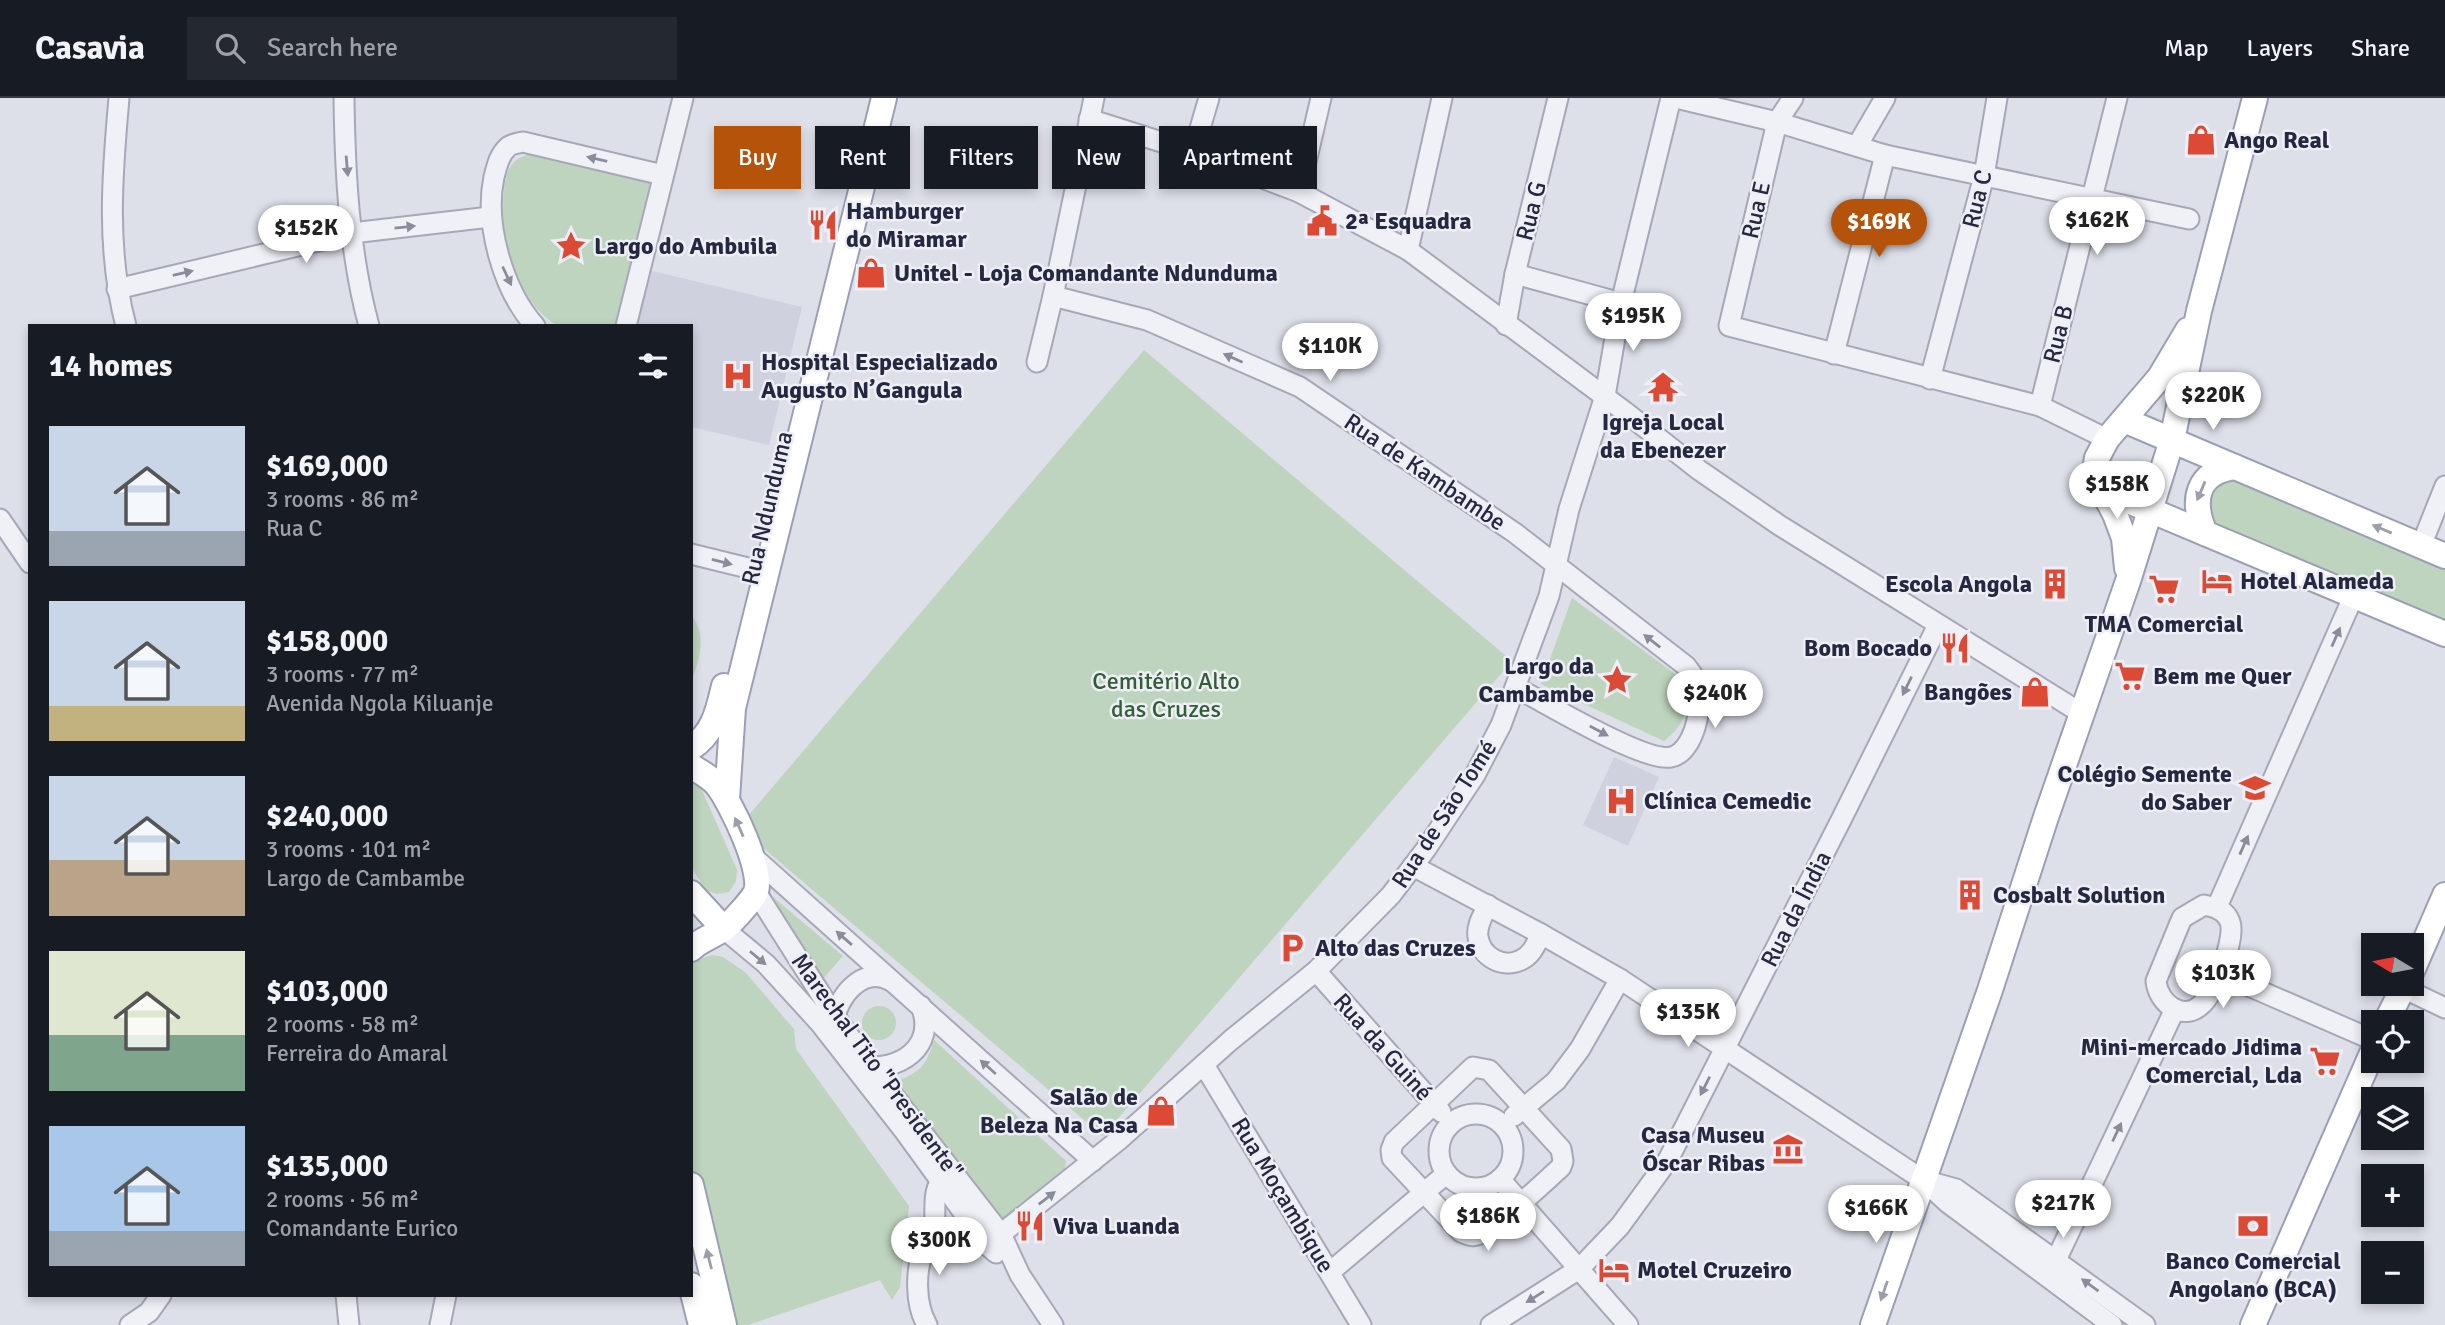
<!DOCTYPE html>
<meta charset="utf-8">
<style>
body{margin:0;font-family:Signika,sans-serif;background:#242831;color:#f1f3f6;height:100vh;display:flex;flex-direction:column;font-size:26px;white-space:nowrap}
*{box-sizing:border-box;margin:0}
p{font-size:23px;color:#9ea1a6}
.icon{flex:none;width:38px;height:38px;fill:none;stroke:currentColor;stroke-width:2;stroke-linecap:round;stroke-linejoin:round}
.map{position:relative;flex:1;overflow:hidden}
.panel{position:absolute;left:28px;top:226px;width:665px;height:973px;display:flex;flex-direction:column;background:#171b24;border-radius:0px;box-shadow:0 4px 10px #0003}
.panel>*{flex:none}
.banner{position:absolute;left:714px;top:28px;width:665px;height:63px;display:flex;gap:14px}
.needle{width:46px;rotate:280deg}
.fabs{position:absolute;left:2361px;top:835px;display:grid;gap:14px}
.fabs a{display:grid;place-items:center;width:63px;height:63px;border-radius:0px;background:#171b24;box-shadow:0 4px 10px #0003;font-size:35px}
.price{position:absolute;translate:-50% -60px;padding:0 16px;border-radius:24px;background:#fff;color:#222;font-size:23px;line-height:46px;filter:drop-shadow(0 2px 4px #0008)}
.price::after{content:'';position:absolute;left:50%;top:42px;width:21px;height:16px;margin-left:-10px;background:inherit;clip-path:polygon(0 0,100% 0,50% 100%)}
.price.active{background:#b45309;color:#fff}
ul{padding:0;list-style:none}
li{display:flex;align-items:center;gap:21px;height:175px;padding:0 21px}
li span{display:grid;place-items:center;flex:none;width:196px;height:140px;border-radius:0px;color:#555}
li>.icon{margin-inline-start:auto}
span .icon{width:84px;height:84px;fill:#fffc;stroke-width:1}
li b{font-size:30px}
h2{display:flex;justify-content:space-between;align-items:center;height:84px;padding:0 21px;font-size:30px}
.chip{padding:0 24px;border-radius:0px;background:#171b24;box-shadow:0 4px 10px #0003;font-size:24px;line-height:63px}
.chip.active{background:#b45309;color:#fff}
header{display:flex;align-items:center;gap:42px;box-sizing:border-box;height:98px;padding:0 35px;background:#171b24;border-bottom:2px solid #363941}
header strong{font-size:33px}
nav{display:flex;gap:38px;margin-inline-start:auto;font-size:24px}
.search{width:490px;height:63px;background:#242831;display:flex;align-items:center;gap:18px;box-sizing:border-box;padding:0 24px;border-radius:0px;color:#9ea1a6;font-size:26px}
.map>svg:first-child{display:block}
.built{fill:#cfd1de}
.green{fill:#bed4be}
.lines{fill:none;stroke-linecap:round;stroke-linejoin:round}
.minor-casing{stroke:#a6a8b7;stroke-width:23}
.major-casing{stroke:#9b9fb6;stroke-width:28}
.minor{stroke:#f0f1f7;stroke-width:19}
.major{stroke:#fff;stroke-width:24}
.oneway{fill:#8a8c9c}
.oneway2{fill:#9d9eaa}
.labels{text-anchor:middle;stroke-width:5;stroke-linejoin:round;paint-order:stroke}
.poi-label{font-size:24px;font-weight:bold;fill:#252841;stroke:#edeef6;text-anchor:start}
.street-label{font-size:24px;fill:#252841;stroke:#edeef6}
.park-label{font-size:24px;fill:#315e35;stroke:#edeef6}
</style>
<header>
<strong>Casavia</strong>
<div class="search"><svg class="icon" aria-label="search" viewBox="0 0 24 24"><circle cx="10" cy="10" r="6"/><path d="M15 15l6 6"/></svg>Search here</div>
<nav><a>Map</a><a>Layers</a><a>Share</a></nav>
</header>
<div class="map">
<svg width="2445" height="1227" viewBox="0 0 2445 1227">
<rect width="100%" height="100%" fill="#dddfe9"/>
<g class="built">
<path d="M648 172 802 209 769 347 691 329V228H635Z"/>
<path d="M1614 659 1659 679 1628 748 1583 727Z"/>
</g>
<g class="green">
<path d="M529 56 650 85 615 227H557C517 205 498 136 504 93 505 83 507 70 515 63 518 60 525 58 529 56Z"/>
<path d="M1144 252 1512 563 1103 1038 762 749 748 718Z"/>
<path d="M2238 380 2445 464V522L2217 428 2210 422 2209 392 2214 387Z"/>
<path d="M1572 500 1682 581C1689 611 1688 623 1664 643L1541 586Z"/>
<path d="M691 517C708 537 699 562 691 585Z"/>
<path d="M691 676 698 683 737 772 736 783 729 794 717 796 706 792 691 769Z"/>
<path d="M760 788 843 858 822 882Z"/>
<path d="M713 857 723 859 745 874 794 931 796 951 909 1108 900 1189 892 1202 880 1182 748 1227H730L691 1073V866L697 861Z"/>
<circle cx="879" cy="925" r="17"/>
<path d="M934 942 1066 1063 1064 1079 1008 1122H994L894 984C920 975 926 968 934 942Z"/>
</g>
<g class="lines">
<g class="minor-casing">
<g id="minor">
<path d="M119 0C112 77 106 152 126 228"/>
<path d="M344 0C345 76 349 154 369 228"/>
<path d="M1676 0 1777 24 1885 57 2189 121"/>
<path d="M1793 0 1777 24 1729 228 2040 308 2107 341"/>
<path d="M1089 21 1193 54 1299 94 1408 152 1624 313 1699 372 1779 427 2081 615"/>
<path d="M1857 48 1885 0"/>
<path d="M1193 54 1209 0"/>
<path d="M1299 94 1321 0"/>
<path d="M1408 152 1442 0"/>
<path d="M1515 176 1621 205"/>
<path d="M117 191 352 135 490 119"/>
<path d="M1053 198 1147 222 1300 289 1515 435 1686 568C1703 589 1702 597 1697 622 1694 636 1686 656 1671 659 1645 665 1545 605 1517 590"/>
<path d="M1506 227 1515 176 1558 0"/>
<path d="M535 228C503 192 484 126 494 79 497 68 499 57 508 49 511 46 518 45 523 44L663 77"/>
<path d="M626 228 683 0"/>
<path d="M1834 256 1885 57"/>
<path d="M1037 264 1053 198 1094 0"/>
<path d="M1930 281 1984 78 1997 0"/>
<path d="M2040 308 2117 0"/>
<path d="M0 421 30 465"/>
<path d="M2421 448 2445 388"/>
<path d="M691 456 752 471"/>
<path d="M751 757 1093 1063"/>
<path d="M1413 768 1541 836 1620 881 1923 1082 1948 1105 2112 1227"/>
<path d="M756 794 834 917 872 970 1001 1136 1020 1177 1053 1227"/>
<path d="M1488 807C1483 817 1476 828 1478 839 1481 859 1503 871 1521 862 1532 857 1536 846 1541 836"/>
<path d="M2204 807C2214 809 2226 812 2230 824 2236 840 2215 894 2202 906 2183 925 2158 905 2156 883L2182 820Z"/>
<path d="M2217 809 2354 497"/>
<path d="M724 831 766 866 819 924 905 1034 987 1147 996 1155"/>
<path d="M1316 873 1441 1014"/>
<path d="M2219 875 2373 942"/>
<path d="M2403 890 2445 910"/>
<path d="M834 925C836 900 863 866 891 883"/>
<path d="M1204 967 1361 1227"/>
<path d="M862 968C899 974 937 949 921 908"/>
<path d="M1473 969 1489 972 1561 1051 1563 1063 1561 1069C1547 1082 1491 1134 1477 1137 1471 1139 1466 1136 1461 1134L1392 1060 1391 1052 1394 1044Z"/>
<circle cx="1476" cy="1053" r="37"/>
<path d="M1514 1018 1556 983 1580 951 1620 881"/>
<path d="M1500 1081 1628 1227"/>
<path d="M1927 1083 1956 1091 2145 1227"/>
<path d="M987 1147 1120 1041 1231 942 1316 873 1391 797 1426 751 1475 677 1501 627 1549 498 1569 411 1605 298 1621 205 1671 0"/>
<path d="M1330 1174 1446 1076"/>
<path d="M2048 1179 2175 911"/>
<path d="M346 1197 349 1227"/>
<path d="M130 1227 149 1214 161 1197"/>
<path d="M440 1227 446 1197"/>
<path d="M927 1227C915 1206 915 1173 924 1151 927 1144 933 1138 934 1131 937 1113 930 1093 945 1078"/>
<path d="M1491 1227 1579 1171 1620 1128 1668 1062 1842 720 1938 527"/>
</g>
</g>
<g class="major-casing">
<g id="major">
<path d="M2124 322 2445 458"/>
<path d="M2102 392 2445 536"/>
<path d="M2205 435C2191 403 2196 374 2235 369"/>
<path d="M2127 470 2124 440 2115 416 2098 384 2095 371 2097 360 2107 341 2160 279 2188 232"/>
<path d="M691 650C714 635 718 613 724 588"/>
<path d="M691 668C700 674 711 679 717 687 730 703 766 776 755 796 750 804 731 826 723 831 712 839 700 842 691 851"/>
<path d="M727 701 733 610 884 0"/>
<path d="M691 795 724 831"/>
<path d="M2412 873 2445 797"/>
<path d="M2386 924 2405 886"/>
<path d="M691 1087 724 1227"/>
<path d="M691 1187 701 1227"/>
<path d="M1873 1227 1990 892 2046 719 2128 483 2172 342 2199 213 2255 0"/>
<path d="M2253 1227 2373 953"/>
</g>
</g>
<use href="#minor" class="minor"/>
<use href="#major" class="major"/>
</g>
<defs><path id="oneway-solid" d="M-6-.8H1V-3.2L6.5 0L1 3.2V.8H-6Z" transform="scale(1.75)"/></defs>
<g class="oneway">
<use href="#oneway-solid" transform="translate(597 61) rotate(-167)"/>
<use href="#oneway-solid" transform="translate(347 68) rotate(85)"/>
<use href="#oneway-solid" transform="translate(405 129) rotate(-6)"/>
<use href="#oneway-solid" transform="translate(183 175) rotate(-13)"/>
<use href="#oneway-solid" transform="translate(507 178) rotate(65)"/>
<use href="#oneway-solid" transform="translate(1233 260) rotate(-156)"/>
<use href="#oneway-solid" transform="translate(722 464) rotate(14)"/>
<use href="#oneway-solid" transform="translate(2336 539) rotate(-66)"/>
<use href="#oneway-solid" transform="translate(1652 543) rotate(-142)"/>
<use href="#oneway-solid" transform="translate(1907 588) rotate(116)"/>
<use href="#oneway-solid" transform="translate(1599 633) rotate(28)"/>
<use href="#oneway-solid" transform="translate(2244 747) rotate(-66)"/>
<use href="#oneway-solid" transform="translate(844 840) rotate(-139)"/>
<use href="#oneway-solid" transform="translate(758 860) rotate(40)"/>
<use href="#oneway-solid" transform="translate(988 969) rotate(-138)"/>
<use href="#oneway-solid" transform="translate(1705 988) rotate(117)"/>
<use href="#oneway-solid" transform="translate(2117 1034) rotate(-65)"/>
<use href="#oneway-solid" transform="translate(1047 1100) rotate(-38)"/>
<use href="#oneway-solid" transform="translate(2090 1187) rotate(-144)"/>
<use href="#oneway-solid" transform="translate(1535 1199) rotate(148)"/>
</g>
<g class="oneway2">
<use href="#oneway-solid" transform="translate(2201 393) rotate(113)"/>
<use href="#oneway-solid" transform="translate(2382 431) rotate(-157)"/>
<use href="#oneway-solid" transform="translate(739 729) rotate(-114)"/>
<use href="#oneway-solid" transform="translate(709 1161) rotate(-104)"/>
<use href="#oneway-solid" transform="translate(1884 1193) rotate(109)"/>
</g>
<defs>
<g id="shop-bare" transform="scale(2.415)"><path d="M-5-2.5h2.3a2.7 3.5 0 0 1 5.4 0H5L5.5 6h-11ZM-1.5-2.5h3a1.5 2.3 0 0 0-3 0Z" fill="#dc4935" stroke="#edeef6" stroke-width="2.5" paint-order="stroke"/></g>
<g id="civic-bare" transform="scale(2.415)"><path d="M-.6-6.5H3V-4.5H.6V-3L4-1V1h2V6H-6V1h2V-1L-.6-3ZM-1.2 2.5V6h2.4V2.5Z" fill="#dc4935" stroke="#edeef6" stroke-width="2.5" paint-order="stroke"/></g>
<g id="restaurant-bare" transform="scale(2.415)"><path d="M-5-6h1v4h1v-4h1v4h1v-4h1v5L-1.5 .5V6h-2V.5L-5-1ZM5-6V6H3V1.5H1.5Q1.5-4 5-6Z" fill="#dc4935" stroke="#edeef6" stroke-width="2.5" paint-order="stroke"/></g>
<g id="sight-bare" transform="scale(2.415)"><path d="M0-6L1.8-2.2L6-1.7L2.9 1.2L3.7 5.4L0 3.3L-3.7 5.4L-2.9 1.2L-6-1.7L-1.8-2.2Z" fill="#dc4935" stroke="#edeef6" stroke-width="2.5" paint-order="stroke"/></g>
<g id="hospital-bare" transform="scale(2.415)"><path d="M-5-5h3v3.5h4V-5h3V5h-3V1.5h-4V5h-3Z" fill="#dc4935" stroke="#edeef6" stroke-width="2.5" paint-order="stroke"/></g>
<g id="temple-bare" transform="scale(2.415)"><path d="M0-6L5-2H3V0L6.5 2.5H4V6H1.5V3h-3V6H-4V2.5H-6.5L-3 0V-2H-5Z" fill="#dc4935" stroke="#edeef6" stroke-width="2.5" paint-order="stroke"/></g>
<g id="hotel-bare" transform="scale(2.415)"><path d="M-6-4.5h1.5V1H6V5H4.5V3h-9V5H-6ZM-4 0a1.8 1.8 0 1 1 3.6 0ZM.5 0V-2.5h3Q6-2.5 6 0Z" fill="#dc4935" stroke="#edeef6" stroke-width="2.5" paint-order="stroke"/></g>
<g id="building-bare" transform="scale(2.415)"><path d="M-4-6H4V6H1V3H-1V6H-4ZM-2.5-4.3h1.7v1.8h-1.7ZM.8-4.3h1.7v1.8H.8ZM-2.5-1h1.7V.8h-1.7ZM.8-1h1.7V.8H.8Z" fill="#dc4935" stroke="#edeef6" stroke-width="2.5" paint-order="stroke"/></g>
<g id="supermarket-bare" transform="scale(2.415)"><path d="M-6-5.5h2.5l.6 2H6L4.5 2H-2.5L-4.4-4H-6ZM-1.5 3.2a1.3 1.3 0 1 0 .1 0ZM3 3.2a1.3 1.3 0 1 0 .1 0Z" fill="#dc4935" stroke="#edeef6" stroke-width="2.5" paint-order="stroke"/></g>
<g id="university-bare" transform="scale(2.415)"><path d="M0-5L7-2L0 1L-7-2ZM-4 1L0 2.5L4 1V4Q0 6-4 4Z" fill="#dc4935" stroke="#edeef6" stroke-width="2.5" paint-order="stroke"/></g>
<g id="parking-bare" transform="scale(2.415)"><path d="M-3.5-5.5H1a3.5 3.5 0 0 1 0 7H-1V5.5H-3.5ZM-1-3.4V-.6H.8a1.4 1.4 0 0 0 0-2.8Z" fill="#dc4935" stroke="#edeef6" stroke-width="2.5" paint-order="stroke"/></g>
<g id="museum-bare" transform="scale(2.415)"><path d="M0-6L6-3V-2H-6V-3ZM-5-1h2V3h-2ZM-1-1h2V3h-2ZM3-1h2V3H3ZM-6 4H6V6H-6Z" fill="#dc4935" stroke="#edeef6" stroke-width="2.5" paint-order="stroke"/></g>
<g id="bank-bare" transform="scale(2.415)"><path d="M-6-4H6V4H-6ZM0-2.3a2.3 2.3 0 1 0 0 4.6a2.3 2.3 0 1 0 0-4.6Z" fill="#dc4935" stroke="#edeef6" stroke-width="2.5" paint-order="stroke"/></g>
</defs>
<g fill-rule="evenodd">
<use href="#shop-bare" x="2201" y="42"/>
<use href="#civic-bare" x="1322" y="123"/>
<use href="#restaurant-bare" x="823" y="127"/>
<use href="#sight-bare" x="571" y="148"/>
<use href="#shop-bare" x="871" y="175"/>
<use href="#hospital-bare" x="738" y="278"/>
<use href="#temple-bare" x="1663" y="289"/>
<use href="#hotel-bare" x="2217" y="483"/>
<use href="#building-bare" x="2055" y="486"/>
<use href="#supermarket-bare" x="2164" y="491"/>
<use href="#restaurant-bare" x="1955" y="550"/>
<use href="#supermarket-bare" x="2130" y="578"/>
<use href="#sight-bare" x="1617" y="582"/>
<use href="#shop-bare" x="2035" y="594"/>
<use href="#university-bare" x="2255" y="690"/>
<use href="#hospital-bare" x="1621" y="703"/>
<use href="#building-bare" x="1970" y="797"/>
<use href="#parking-bare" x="1292" y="850"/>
<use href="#supermarket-bare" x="2325" y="963"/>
<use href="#shop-bare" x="1161" y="1013"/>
<use href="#museum-bare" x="1788" y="1051"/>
<use href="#restaurant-bare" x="1030" y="1128"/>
<use href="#bank-bare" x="2253" y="1128"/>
<use href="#hotel-bare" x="1614" y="1172"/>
</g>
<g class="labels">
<g class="poi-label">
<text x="2224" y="50">Ango Real</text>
<text x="846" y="121">Hamburger<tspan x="846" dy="28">do Miramar</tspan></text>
<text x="1345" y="131">2ª Esquadra</text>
<text x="594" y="156">Largo do Ambuila</text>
<text x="894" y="183">Unitel - Loja Comandante Ndunduma</text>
<text x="761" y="272">Hospital Especializado<tspan x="761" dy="28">Augusto N’Gangula</tspan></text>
<text x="1663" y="332" text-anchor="middle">Igreja Local<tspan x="1663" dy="28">da Ebenezer</tspan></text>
<text x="2240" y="491">Hotel Alameda</text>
<text x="2032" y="494" text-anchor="end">Escola Angola</text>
<text x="2164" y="534" text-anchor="middle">TMA Comercial</text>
<text x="1932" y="558" text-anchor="end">Bom Bocado</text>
<text x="1594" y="576" text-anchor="end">Largo da<tspan x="1594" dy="28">Cambambe</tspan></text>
<text x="2153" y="586">Bem me Quer</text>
<text x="2012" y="602" text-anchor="end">Bangões</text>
<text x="2232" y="684" text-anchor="end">Colégio Semente<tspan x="2232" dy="28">do Saber</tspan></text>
<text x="1644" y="711">Clínica Cemedic</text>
<text x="1993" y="805">Cosbalt Solution</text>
<text x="1315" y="858">Alto das Cruzes</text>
<text x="2302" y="957" text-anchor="end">Mini-mercado Jidima<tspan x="2302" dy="28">Comercial, Lda</tspan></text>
<text x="1138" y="1007" text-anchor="end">Salão de<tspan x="1138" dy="28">Beleza Na Casa</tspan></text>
<text x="1765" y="1045" text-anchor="end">Casa Museu<tspan x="1765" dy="28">Óscar Ribas</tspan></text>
<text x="1053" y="1136">Viva Luanda</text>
<text x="2253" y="1171" text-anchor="middle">Banco Comercial<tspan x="2253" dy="28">Angolano (BCA)</tspan></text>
<text x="1637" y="1180">Motel Cruzeiro</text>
</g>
<g class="street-label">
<text transform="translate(1977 101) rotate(-76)" y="8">Rua C</text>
<text transform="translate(1756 112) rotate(-77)" y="8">Rua E</text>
<text transform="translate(1531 113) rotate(-76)" y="8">Rua G</text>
<text transform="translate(2058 236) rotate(-76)" y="8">Rua B</text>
<text transform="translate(1425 374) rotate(34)" y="8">Rua de Kambambe</text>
<text transform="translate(767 410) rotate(-77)" y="8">Rua Ndunduma</text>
<text transform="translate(1444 716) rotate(-57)" y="8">Rua de São Tomé</text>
<text transform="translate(1796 811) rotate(-63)" y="8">Rua da Índia</text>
<text transform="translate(1383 949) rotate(48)" y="8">Rua da Guiné</text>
<text transform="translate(877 968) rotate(54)" y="8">Marechal Tito "Presidente"</text>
<text transform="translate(1283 1097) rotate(59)" y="8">Rua Moçambique</text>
</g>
<g class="park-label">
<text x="1166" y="591">Cemitério Alto<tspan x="1166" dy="28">das Cruzes</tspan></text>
</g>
</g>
</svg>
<div class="fabs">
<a><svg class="needle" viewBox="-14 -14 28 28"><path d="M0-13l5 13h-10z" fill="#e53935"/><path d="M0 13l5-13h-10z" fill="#9ea1a6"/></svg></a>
<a><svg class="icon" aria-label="locate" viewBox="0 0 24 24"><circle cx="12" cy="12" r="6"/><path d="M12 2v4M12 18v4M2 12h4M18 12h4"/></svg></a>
<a><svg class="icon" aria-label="layers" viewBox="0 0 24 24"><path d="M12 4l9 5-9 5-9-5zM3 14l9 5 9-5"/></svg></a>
<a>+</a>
<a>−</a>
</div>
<b class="price" style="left:2097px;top:159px">$162K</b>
<b class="price active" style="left:1879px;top:161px">$169K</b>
<b class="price" style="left:306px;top:167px">$152K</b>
<b class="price" style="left:1633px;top:255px">$195K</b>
<b class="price" style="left:1330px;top:285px">$110K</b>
<b class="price" style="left:2213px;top:334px">$220K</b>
<b class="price" style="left:2117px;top:423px">$158K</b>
<b class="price" style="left:1715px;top:632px">$240K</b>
<b class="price" style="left:2223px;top:912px">$103K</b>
<b class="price" style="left:1688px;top:951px">$135K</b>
<b class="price" style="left:2063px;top:1142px">$217K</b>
<b class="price" style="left:1876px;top:1147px">$166K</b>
<b class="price" style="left:1488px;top:1155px">$186K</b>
<b class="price" style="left:939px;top:1179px">$300K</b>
<div class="banner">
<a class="chip active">Buy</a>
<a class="chip">Rent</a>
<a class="chip">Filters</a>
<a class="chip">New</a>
<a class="chip">Apartment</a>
</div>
<section class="panel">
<h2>14 homes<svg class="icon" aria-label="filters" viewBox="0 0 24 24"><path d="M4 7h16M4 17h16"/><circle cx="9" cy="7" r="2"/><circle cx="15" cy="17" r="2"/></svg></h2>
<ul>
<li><span style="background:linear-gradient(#c9d6e8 75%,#9aa5b1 0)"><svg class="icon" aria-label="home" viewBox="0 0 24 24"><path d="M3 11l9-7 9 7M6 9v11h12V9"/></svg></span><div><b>$169,000</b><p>3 rooms · 86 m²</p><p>Rua C</p></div></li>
<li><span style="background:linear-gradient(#c9d6e8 75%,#c2b280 0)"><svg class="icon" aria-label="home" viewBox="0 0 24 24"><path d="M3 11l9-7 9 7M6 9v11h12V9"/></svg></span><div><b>$158,000</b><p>3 rooms · 77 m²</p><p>Avenida Ngola Kiluanje</p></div></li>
<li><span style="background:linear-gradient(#c9d6e8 60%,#b9a48a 0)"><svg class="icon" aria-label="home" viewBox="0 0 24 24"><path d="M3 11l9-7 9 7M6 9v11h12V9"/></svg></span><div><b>$240,000</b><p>3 rooms · 101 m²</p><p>Largo de Cambambe</p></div></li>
<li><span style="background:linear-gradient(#dfe7d0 60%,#7fa58c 0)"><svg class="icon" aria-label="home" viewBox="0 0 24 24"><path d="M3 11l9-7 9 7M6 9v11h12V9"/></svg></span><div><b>$103,000</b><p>2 rooms · 58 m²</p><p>Ferreira do Amaral</p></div></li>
<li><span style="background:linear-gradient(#a9c7e8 75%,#9aa5b1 0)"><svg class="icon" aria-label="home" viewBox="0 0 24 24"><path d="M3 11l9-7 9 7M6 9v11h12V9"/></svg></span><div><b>$135,000</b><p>2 rooms · 56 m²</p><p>Comandante Eurico</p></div></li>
</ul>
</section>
</div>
